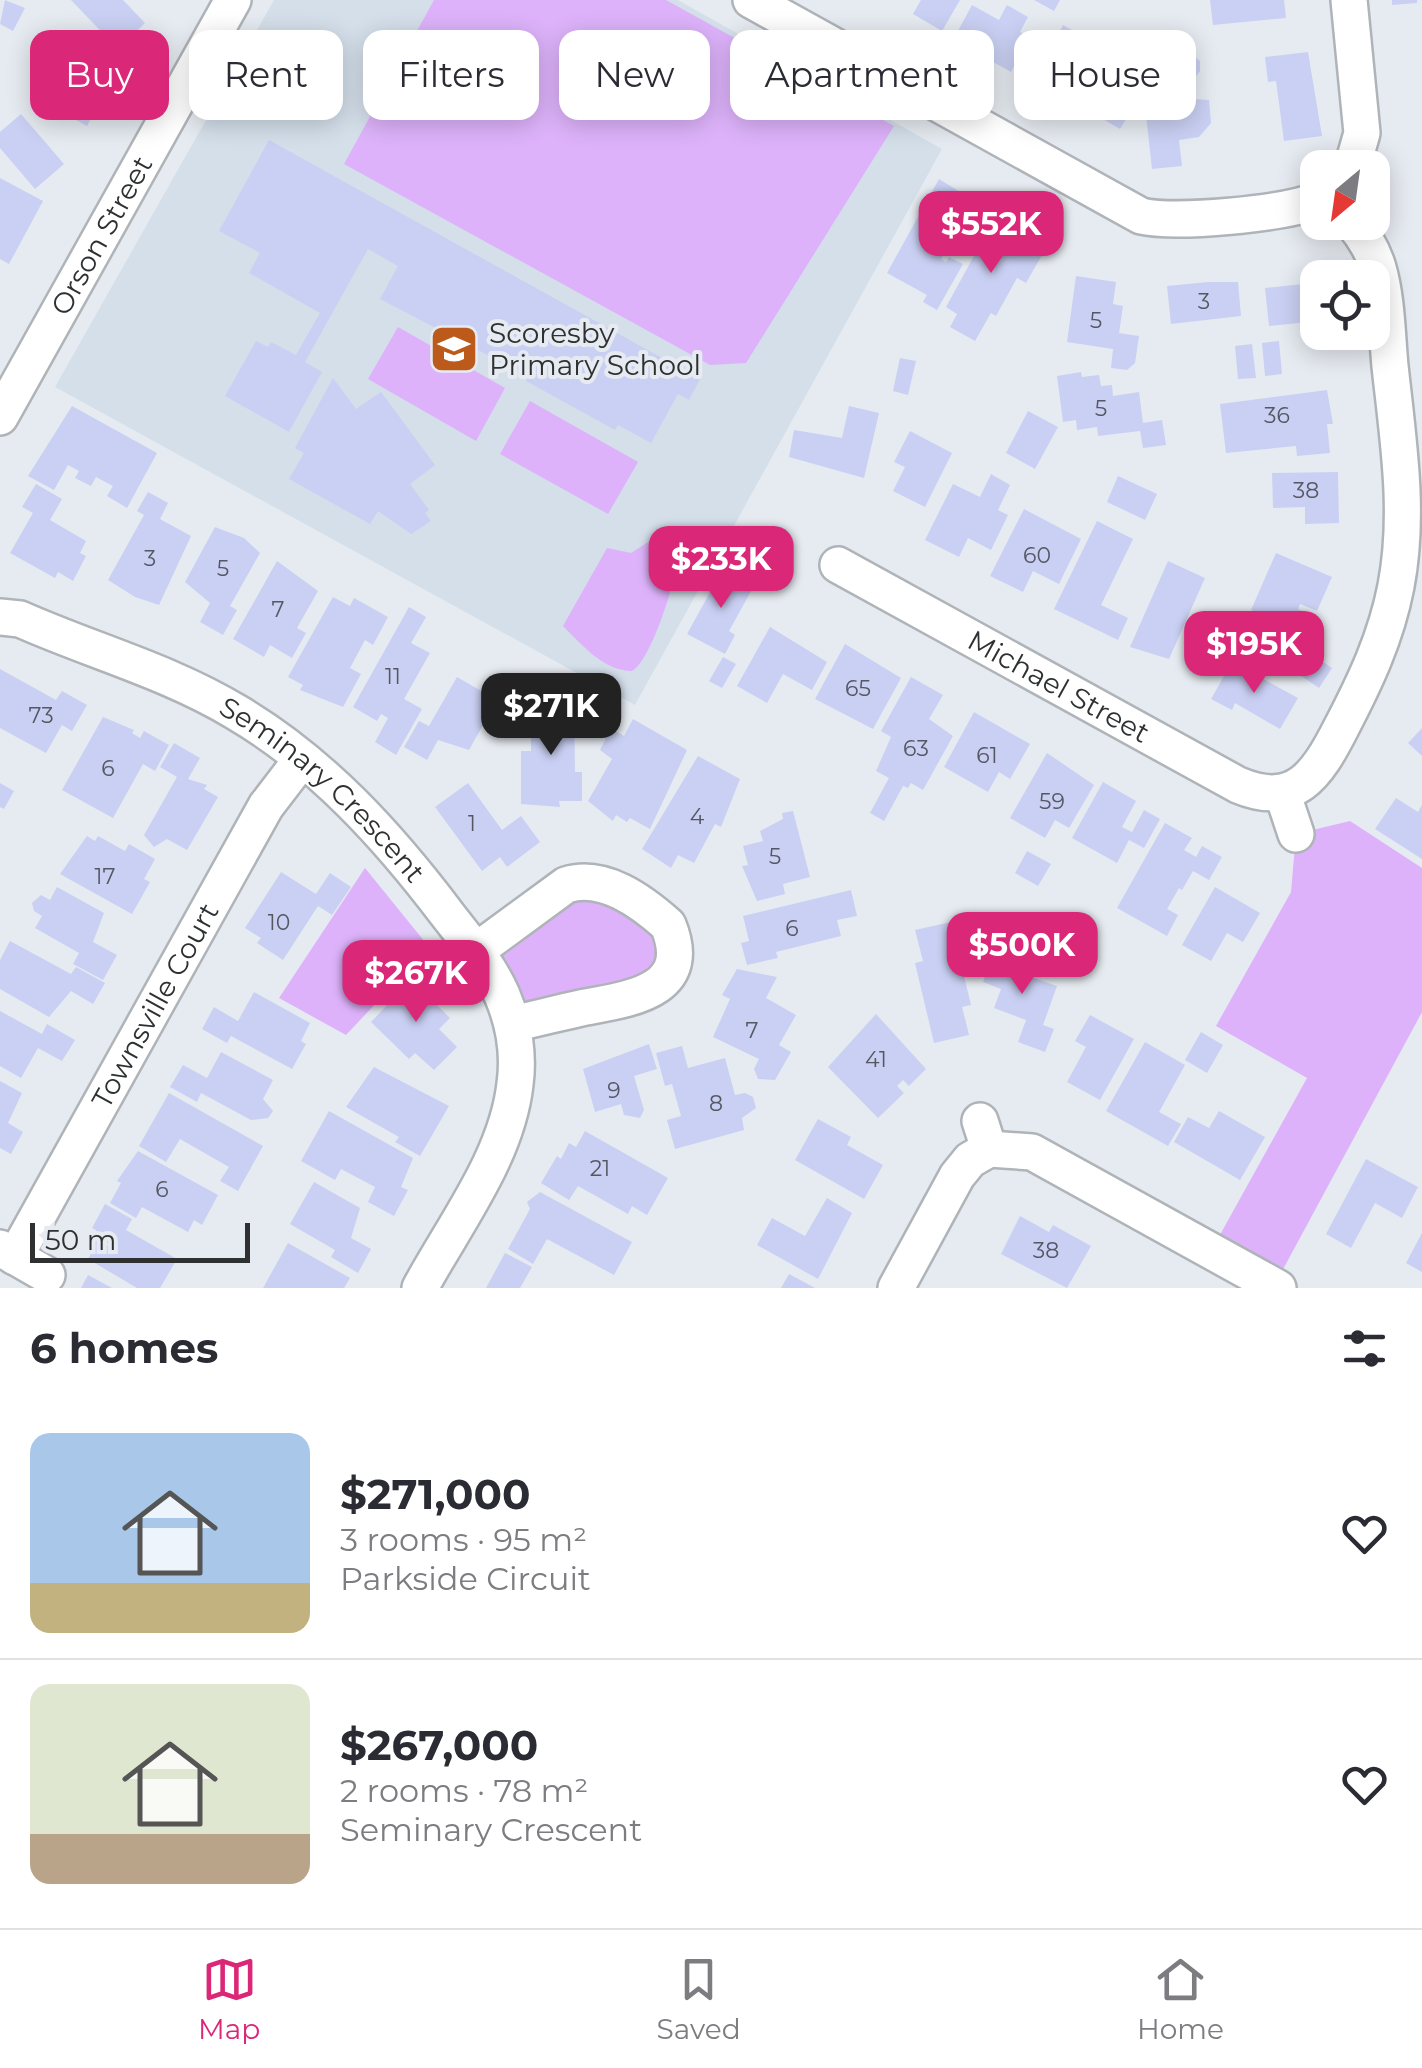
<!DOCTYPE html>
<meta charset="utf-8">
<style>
body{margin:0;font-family:Montserrat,sans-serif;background:#f7f7f7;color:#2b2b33;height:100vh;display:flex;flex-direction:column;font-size:38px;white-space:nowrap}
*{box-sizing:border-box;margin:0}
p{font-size:32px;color:#7c7c81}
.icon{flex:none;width:55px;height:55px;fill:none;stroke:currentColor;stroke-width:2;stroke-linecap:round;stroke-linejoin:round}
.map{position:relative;height:1288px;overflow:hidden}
.drawer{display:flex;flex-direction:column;background:#fff;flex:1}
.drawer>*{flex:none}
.guide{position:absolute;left:30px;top:30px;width:1362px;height:90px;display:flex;gap:20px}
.needle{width:65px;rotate:209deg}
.controls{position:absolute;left:1300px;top:150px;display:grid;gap:20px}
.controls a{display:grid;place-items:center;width:90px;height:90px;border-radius:20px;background:#fff;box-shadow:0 5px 25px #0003;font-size:50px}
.scale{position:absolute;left:30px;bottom:25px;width:220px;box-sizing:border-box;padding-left:10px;border:5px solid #2e3032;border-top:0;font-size:28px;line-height:35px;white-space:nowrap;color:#2e3032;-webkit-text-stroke:8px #e6ebf1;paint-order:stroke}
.price{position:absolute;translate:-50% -85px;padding:0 22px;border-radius:20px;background:#db2777;color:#fff;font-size:32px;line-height:65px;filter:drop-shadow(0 2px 5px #0008)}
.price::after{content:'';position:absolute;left:50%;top:60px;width:30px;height:22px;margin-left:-15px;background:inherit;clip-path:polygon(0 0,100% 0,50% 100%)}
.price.active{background:#222;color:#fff}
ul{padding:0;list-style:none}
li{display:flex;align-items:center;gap:30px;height:250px;padding:0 30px}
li+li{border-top:2px solid #e1e1e2}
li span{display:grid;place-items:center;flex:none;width:280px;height:200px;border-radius:20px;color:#555}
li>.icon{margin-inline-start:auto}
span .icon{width:120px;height:120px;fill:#fffc;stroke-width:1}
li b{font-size:42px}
h2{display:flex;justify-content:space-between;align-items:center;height:120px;padding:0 30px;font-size:42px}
.pill{padding:0 35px;border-radius:20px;background:#fff;box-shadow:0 5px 25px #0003;font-size:35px;line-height:90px}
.pill.active{background:#db2777;color:#fff}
.dock{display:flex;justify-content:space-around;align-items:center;height:140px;border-top:2px solid #e1e1e2;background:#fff;font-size:28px;color:#7c7c81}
.dock a{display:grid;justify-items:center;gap:5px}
.dock .active{color:#db2777}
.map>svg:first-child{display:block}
.built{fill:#d4dfea}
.green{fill:#ddb2fa}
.building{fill:#cad0f3}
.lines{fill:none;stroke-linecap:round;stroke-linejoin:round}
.street-casing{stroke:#afb4b9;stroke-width:40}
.street{stroke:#fff;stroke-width:35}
.labels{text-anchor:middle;stroke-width:8;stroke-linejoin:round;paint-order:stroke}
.number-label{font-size:22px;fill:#555862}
.street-label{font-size:28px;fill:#2e3032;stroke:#e6ebf1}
.poi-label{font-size:28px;fill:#2e3032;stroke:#e6ebf1;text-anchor:start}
</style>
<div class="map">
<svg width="1422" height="1288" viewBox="0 0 1422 1288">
<rect width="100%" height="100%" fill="#e6ebf1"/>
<path class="built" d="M274 0H678L942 149 635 705 55 387Z"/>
<g class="green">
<path d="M434 0H666L894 126 746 363 710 365 344 164Z"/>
<path d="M398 327 505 388 476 441 368 379Z"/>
<path d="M530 401 638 462 608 514 500 454Z"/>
<path d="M656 537 680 553C676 578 652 660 632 671 604 671 582 645 563 626L607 548 631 553Z"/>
<path d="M1350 821 1422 868V1012L1274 1286 1211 1251 1307 1078 1216 1026 1291 892 1296 834Z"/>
<path d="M365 868 429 947 346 1035 279 998Z"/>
<path d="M566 885 655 913 671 967 512 1024 476 951Z"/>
</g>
<g class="building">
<path d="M5 0 25 8 13 31 0 24Z"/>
<path d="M71 0H123L145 23 118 49Z"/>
<path d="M921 0H960L942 31 913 14Z"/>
<path d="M1034 0H1060L1054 11Z"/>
<path d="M1210 0H1284L1286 18 1213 25Z"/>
<path d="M1392 0H1417V3L1392 5Z"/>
<path d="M972 5 999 20 1007 5 1028 17 1020 32 1030 37 1011 72 953 40Z"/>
<path d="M1063 25 1128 61 1111 91 1078 73 1065 97 1033 80Z"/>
<path d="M98 49 121 62 87 126 38 99 60 60 84 74Z"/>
<path d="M1308 52 1322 136 1284 141 1276 81 1268 82 1265 57Z"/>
<path d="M1192 55 1200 61V71L1194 79 1178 80 1180 98 1209 100 1211 123 1199 137 1179 140 1182 166 1152 169 1140 61Z"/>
<path d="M1108 94 1133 108 1120 129 1096 115Z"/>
<path d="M21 114 64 164 35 189 0 148V132Z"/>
<path d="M269 140 700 379 689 400 678 394 651 443 618 425 615 430 526 381 528 376 380 299 398 266 368 249 305 362 322 372 289 432 225 396 256 341 268 347 271 342 296 355 320 313 249 273 260 253 219 231Z"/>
<path d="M0 178 43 201 9 264 0 259Z"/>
<path d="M939 179 993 212 976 242 952 229 945 242 949 245 941 259 946 262 949 257 963 264 937 310 923 302 927 295 887 273Z"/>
<path d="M998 212 1025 227 1016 241 1042 255 1026 283 1017 278 996 316 991 313 975 341 950 327 957 314 946 307Z"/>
<path d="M1076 276 1116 282 1113 304 1123 306 1119 333 1139 336 1135 363 1127 370 1111 368 1113 349 1067 342Z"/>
<path d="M1208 282H1238L1241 316 1171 324 1167 286Z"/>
<path d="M1313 283 1318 321 1269 326 1265 288Z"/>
<path d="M1279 341 1282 374 1265 376 1262 343Z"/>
<path d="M1252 344 1256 378 1238 379 1235 346Z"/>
<path d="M900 358 916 361 908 395 893 391Z"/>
<path d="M1081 372 1082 377 1099 375 1101 386 1112 385 1113 396 1139 392 1143 423 1162 420 1166 445 1143 448 1140 431 1098 436 1097 427 1077 430 1076 420 1063 422 1057 376Z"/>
<path d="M333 378 356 409 381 392 435 465 410 484 429 510 425 513 431 521 411 534 378 511 370 524 289 479 304 453 295 448Z"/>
<path d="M1327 390 1333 424H1327L1330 453 1297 456 1296 446 1226 453 1220 404Z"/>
<path d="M72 406 157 453 127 508 107 496 113 486 96 477 91 486 75 478 79 471 68 465 54 490 28 476Z"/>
<path d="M849 406 879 413 864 478 789 457 794 430 842 438Z"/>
<path d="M1028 411 1058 427 1035 469 1006 453Z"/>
<path d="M910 431 952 453 925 507 893 491 905 467 894 462Z"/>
<path d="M1338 472 1339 523 1305 524V507L1273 508 1272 473Z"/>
<path d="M991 474 1010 485 998 510 1008 515 991 550 968 538 959 557 925 540 953 484 980 497Z"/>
<path d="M1118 476 1157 494 1145 520 1107 502Z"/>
<path d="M36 484 62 499 50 520 86 541 80 553 86 556 73 581 58 572 55 578 10 553 33 513 22 507Z"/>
<path d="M148 492 168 503 160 519 191 536 159 605 135 597 108 580 144 515 137 511Z"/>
<path d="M1024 509 1081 539 1059 584 1033 571 1023 592 990 576Z"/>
<path d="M1097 521 1133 539 1101 605 1128 618 1118 640 1054 609Z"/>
<path d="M215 527 244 538 260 553 230 606 237 610 223 635 200 622 210 603 185 582Z"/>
<path d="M1276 553 1332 577 1317 611 1300 604 1298 609 1305 612 1298 631 1251 610Z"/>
<path d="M277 561 318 591 297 628 306 633 292 658 270 645 264 657 233 639Z"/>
<path d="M1168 561 1205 578 1169 659 1130 647Z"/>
<path d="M724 567 755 584 729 631 735 635 725 654 687 634Z"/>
<path d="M333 597 350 606 354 598 388 617 373 645 365 640 350 668 361 674 343 707 300 690 303 685 288 677Z"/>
<path d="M409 607 426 617 411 643 430 653 404 699 422 709 396 755 375 742 388 718 381 714 377 721 353 707Z"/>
<path d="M770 627 827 662 812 690 783 674 767 703 737 686Z"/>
<path d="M1292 640 1332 668 1319 688 1278 660Z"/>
<path d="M845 644 901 678 873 729 815 699Z"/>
<path d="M723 657 736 664 722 688 709 681Z"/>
<path d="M1232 662 1298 698 1280 729 1235 703 1232 710 1211 699Z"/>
<path d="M0 669 56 700 62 691 87 705 72 731 62 725 46 753 0 728Z"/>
<path d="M457 677 497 700 469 750 438 740 427 760 404 747 419 721 429 726Z"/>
<path d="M911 677 943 695 929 719 953 736 923 790 911 783 908 788 903 786 884 821 870 813 889 778 876 771 891 737 881 731Z"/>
<path d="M574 704 575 772H582V801H559L560 807 521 804V751H531V705Z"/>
<path d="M974 712 1030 744 1010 779 999 772 988 792 944 767Z"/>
<path d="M103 717 134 730 132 733 140 738 144 731 169 745 155 771 143 764 113 818 62 790Z"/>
<path d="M633 719 687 750 650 829 630 818 627 822 616 815 613 821 588 801 612 759 600 750 611 728 624 736Z"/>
<path d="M1422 728V756L1408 743Z"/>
<path d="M174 743 200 758 188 779 207 785 204 789 218 797 187 850 167 839 154 847 144 835 177 777 160 767Z"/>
<path d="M1047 753 1094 785 1069 828 1055 820 1045 838 1010 818Z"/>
<path d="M698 756 740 779 721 827 715 824 694 863 678 855 671 868 642 849Z"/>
<path d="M1103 782 1136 801 1122 827 1132 832 1144 810 1160 819 1144 848 1129 840 1117 863 1072 838Z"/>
<path d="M0 783 14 791 4 809 0 807Z"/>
<path d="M468 783 502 830 521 816 540 842 507 867 500 857 482 871 435 807Z"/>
<path d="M1396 798 1418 812 1422 805V859L1375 829Z"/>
<path d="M793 811 810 877 783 884 785 894 757 901 742 866 748 865 743 846 763 841 760 831 783 819 782 813Z"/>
<path d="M1165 823 1192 838 1184 850 1196 857 1202 846 1222 857 1209 880 1193 871 1182 890 1179 888 1167 909 1178 915 1167 936 1117 908Z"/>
<path d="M87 836 95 841 98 836 125 851 129 844 155 859 144 879 150 882 132 914 60 874Z"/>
<path d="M1027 851 1051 864 1038 886 1015 873Z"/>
<path d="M281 872 316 894 330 873 351 887 332 915 318 906 283 960 257 943 261 938 245 928Z"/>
<path d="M57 887 104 913 93 942 117 955 103 980 73 964 79 953 35 928 42 916 34 911 32 903 41 895 50 900Z"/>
<path d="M1215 887 1260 913 1243 942 1227 933 1211 961 1182 945Z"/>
<path d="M851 890 857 916 837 920 841 936 776 952 778 958 747 965 741 943 749 941 743 916Z"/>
<path d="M951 922 971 1005 962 1007 969 1035 934 1043 915 963 923 961 915 930Z"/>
<path d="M10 941 71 974 76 967 105 983 93 1004 71 991 49 1017 0 989V960Z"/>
<path d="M998 942 1018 949 1010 970 1057 986 1043 1025 1054 1029 1045 1052 1018 1042 1026 1020 994 1008 1001 989 983 982Z"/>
<path d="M737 969 777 977 766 998 796 1015 779 1045 791 1052 775 1080 758 1079 754 1069 759 1059 713 1037 730 999 722 995Z"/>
<path d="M410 981 441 1000 437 1005 450 1018 439 1029 457 1047 434 1070 415 1053 409 1059 371 1022Z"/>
<path d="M254 992 310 1023 301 1041 306 1044 292 1069 231 1036 227 1043 202 1029 214 1007 238 1021Z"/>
<path d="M0 1011 42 1034 47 1024 75 1040 62 1061 38 1048 21 1078 0 1066Z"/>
<path d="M876 1014 926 1069 909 1086 903 1080 897 1086 904 1093 878 1118 828 1067Z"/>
<path d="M1090 1015 1134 1039 1100 1100 1067 1082 1086 1047 1075 1041Z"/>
<path d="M1201 1032 1223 1045 1207 1073 1185 1060Z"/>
<path d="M1145 1042 1185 1065 1159 1112 1181 1124 1168 1146 1106 1111Z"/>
<path d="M649 1044 657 1069 634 1076 644 1110 640 1118 624 1115 621 1104 595 1112 583 1069Z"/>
<path d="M682 1046 688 1068 725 1058 735 1095 745 1093 753 1097 756 1108 742 1118 744 1130 675 1149 667 1120 681 1116 672 1084 665 1086 656 1053Z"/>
<path d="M221 1052 273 1080 263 1099 273 1111 268 1118 251 1120 201 1093 197 1102 170 1087 183 1065 207 1078Z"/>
<path d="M374 1067 449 1106 420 1156 395 1142 399 1137 346 1107Z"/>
<path d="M0 1081 22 1093 8 1123 23 1132 11 1154 0 1148Z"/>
<path d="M169 1093 263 1146 238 1191 220 1181 229 1167 180 1139 166 1162 139 1146Z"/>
<path d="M329 1111 413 1158 401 1187 408 1190 394 1216 368 1202 375 1187 341 1169 335 1180 301 1161Z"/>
<path d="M1219 1111 1265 1137 1240 1180 1174 1142 1188 1117 1209 1128Z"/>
<path d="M818 1119 851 1137 847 1145 883 1165 864 1199 795 1160Z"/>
<path d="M585 1131 668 1178 647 1215 632 1206 628 1214 578 1186 569 1200 541 1183 557 1156 561 1159 569 1143 576 1147Z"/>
<path d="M138 1151 218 1195 202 1225 194 1220 188 1232 142 1207 136 1218 110 1203 121 1183 117 1181Z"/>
<path d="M1366 1159 1418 1187 1402 1218 1375 1203 1351 1248 1326 1234Z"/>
<path d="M314 1182 360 1208 351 1238 371 1249 358 1273 331 1257 335 1250 290 1224Z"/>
<path d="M540 1192 632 1242 614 1275 547 1239 533 1264 508 1249 530 1209 527 1202Z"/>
<path d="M827 1198 852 1213 818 1279 757 1245 772 1218 805 1236Z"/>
<path d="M105 1204 132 1219 126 1230 177 1259 160 1288H137L88 1259 95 1246 89 1242 96 1230 92 1228Z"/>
<path d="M1020 1216 1049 1232 1053 1225 1091 1246 1067 1288 1001 1254Z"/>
<path d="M1422 1233V1272L1406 1263Z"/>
<path d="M288 1243 350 1278 344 1288H263Z"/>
<path d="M505 1253 532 1267 520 1288H486Z"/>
<path d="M789 1274 815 1288H781Z"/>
<path d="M88 1275 112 1288H81Z"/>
</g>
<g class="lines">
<g class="street-casing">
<g id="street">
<path d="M751 0 1141 216C1176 224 1284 214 1318 200"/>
<path d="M1349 0 1362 133 1352 168"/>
<path id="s1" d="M0 417 233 0"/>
<path id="s2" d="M838 565 1238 785C1295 809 1317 775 1341 728 1365 682 1386 638 1396 586 1410 513 1398 440 1390 366 1387 335 1387 299 1378 268 1373 251 1364 236 1352 222"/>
<path id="s3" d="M0 617 20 619C92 651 168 671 236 712 321 762 388 836 447 914 467 940 489 965 502 995 514 1023 519 1055 515 1084 507 1157 454 1225 420 1288"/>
<path d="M1283 795 1296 834"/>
<path d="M476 951 566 885C603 873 641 901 668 925 696 993 627 999 581 1008 558 1013 535 1019 512 1024"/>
<path d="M989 1149 1032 1152 1278 1288"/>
<path d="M0 1248 47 1275"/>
<path id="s4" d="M15 1257 266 806 302 759"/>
<path d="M896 1288 957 1176 970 1160 989 1149 980 1121"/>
</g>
</g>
<use href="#street" class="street"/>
</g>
<defs>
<g id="school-square" transform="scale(2.5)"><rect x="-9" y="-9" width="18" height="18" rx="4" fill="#bb5a1b" stroke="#e6ebf1"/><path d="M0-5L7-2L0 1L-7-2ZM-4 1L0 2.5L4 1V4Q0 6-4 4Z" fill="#fff"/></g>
</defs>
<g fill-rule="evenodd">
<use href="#school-square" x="454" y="349"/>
</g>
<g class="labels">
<g class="number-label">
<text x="1204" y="309">3</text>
<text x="1096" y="328">5</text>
<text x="1101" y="416">5</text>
<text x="1277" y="423">36</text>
<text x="1306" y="498">38</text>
<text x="1037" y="563">60</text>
<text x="150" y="566">3</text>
<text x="223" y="576">5</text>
<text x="278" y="617">7</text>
<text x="393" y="684">11</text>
<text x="858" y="696">65</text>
<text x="41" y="723">73</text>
<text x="916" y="756">63</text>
<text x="987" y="763">61</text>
<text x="108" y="776">6</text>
<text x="1052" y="809">59</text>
<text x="697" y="824">4</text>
<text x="472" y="831">1</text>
<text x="775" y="864">5</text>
<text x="105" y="884">17</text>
<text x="279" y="930">10</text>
<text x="792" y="936">6</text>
<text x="752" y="1038">7</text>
<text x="876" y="1067">41</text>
<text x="614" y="1098">9</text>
<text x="716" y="1111">8</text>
<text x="600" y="1176">21</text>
<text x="162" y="1197">6</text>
<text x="1046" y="1258">38</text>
</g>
<g class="street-label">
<text dy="10" stroke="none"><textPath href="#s1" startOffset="208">Orson Street</textPath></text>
<text dy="10" stroke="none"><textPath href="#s2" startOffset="252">Michael Street</textPath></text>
<text dy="10" stroke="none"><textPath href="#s3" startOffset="372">Seminary Crescent</textPath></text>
<text dy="10" stroke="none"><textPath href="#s4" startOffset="288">Townsville Court</textPath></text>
</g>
<g class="poi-label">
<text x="489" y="343">Scoresby<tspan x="489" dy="32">Primary School</tspan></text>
</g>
</g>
</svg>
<div class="controls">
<a><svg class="needle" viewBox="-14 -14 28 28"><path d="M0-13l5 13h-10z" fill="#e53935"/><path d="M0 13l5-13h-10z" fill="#7c7c81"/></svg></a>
<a><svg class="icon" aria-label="locate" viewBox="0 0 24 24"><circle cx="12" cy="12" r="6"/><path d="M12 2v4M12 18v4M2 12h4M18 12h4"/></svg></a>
</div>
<div class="scale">50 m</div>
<b class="price" style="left:991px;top:276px">$552K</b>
<b class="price" style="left:721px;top:611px">$233K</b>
<b class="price" style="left:1254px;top:696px">$195K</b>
<b class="price active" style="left:551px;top:758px">$271K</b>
<b class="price" style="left:1022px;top:997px">$500K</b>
<b class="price" style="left:416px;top:1025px">$267K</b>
<div class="guide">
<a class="pill active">Buy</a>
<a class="pill">Rent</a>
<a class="pill">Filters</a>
<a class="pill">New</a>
<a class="pill">Apartment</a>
<a class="pill">House</a>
</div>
</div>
<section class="drawer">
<h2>6 homes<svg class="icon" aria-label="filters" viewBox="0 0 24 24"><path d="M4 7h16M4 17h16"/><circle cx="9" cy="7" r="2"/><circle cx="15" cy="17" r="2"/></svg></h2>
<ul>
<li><span style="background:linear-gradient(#a9c7e8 75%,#c2b280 0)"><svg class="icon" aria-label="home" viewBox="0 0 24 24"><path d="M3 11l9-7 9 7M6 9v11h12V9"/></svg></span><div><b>$271,000</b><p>3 rooms · 95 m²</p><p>Parkside Circuit</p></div><svg class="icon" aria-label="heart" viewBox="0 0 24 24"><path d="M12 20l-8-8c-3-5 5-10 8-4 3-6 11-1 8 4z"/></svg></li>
<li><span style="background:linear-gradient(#dfe7d0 75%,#b9a48a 0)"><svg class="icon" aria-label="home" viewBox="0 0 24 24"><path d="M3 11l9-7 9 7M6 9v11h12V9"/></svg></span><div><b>$267,000</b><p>2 rooms · 78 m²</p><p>Seminary Crescent</p></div><svg class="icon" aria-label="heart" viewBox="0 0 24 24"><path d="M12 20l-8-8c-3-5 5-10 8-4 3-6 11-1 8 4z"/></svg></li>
</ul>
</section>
<nav class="dock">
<a class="active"><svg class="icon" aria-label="map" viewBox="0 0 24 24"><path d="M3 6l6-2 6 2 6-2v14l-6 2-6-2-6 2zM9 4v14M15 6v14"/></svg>Map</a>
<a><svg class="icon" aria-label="saved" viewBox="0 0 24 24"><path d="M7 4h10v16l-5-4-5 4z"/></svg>Saved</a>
<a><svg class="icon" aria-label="home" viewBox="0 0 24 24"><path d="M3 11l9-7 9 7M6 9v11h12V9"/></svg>Home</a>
</nav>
